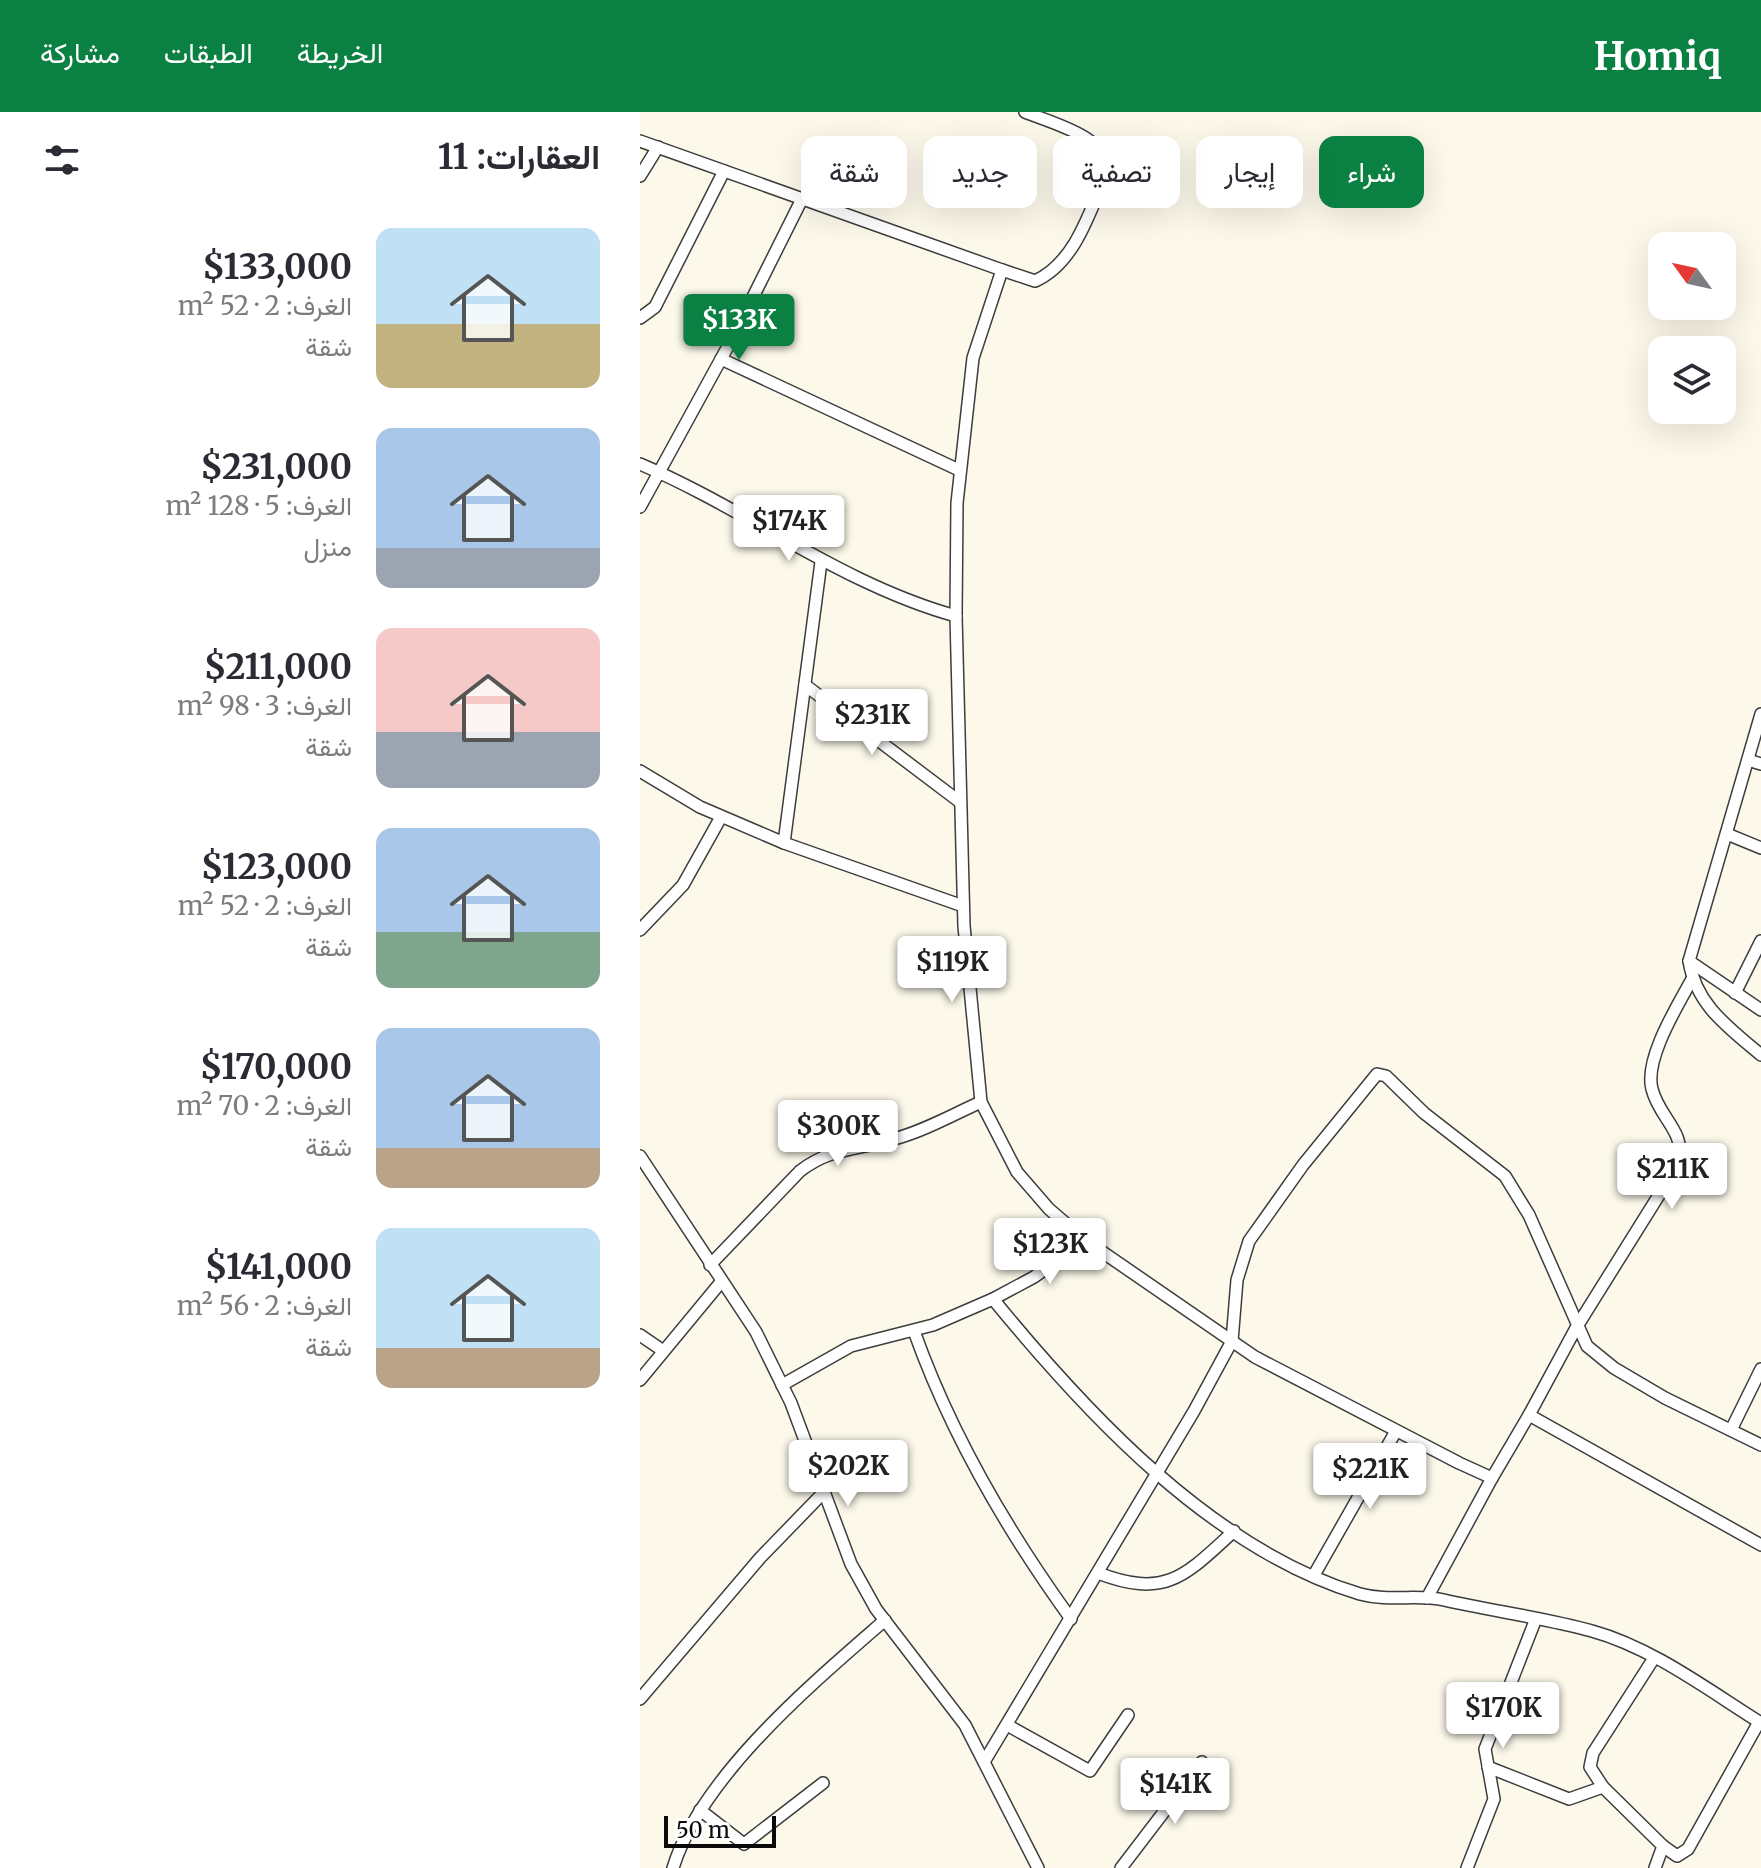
<!DOCTYPE html>
<html lang="ar">
<meta charset="utf-8">
<style>
body{margin:0;font-family:Merriweather,Vazirmatn,serif;background:#f2f2f3;color:#2b2b33;direction:rtl;height:100vh;display:flex;flex-direction:column;font-size:30px;white-space:nowrap}
*{box-sizing:border-box;margin:0}
p{font-size:26px;color:#7c7c81}
.icon{flex:none;width:44px;height:44px;fill:none;stroke:currentColor;stroke-width:2;stroke-linecap:round;stroke-linejoin:round}
.map{position:relative;flex:1;overflow:hidden;direction:ltr}
.drawer{display:flex;flex-direction:column;background:#fff;width:640px}
.drawer>*{flex:none}
.hud{position:absolute;left:24px;top:24px;width:760px;height:72px;direction:rtl;display:flex;gap:16px}
.needle{width:52px;rotate:303deg}
.controls{position:absolute;left:1008px;top:120px;display:grid;gap:16px}
.controls a{display:grid;place-items:center;width:88px;height:88px;border-radius:16px;background:#fff;box-shadow:0 8px 32px #0002;font-size:40px}
.scale{position:absolute;left:24px;bottom:20px;width:112px;box-sizing:border-box;padding-left:8px;border:4px solid #0a0a0a;border-top:0;font-size:22px;line-height:28px;white-space:nowrap;color:#0a0a0a;-webkit-text-stroke:6px #fff;paint-order:stroke}
.price{position:absolute;translate:-50% -68px;padding:0 18px;border-radius:8px;background:#fff;color:#222;font-size:26px;line-height:52px;filter:drop-shadow(0 2px 4px #0008)}
.price::after{content:'';position:absolute;left:50%;top:48px;width:24px;height:18px;margin-left:-12px;background:inherit;clip-path:polygon(0 0,100% 0,50% 100%)}
.price.current{background:#0b8043;color:#fff}
ul{padding:0;list-style:none}
li{display:flex;align-items:center;gap:24px;height:200px;padding:0 40px}
li span{display:grid;place-items:center;flex:none;width:224px;height:160px;border-radius:16px;color:#555}
li>.icon{margin-inline-start:auto}
span .icon{width:96px;height:96px;fill:#fffc;stroke-width:1}
li b{font-size:34px}
h2{display:flex;justify-content:space-between;align-items:center;height:96px;padding:0 40px;font-size:34px}
.chip{padding:0 28px;border-radius:16px;background:#fff;box-shadow:0 8px 32px #0002;font-size:28px;line-height:72px}
.chip.current{background:#0b8043;color:#fff}
header{display:flex;align-items:center;gap:48px;box-sizing:border-box;height:112px;padding:0 40px;background:#0b8043;color:#fff}
header strong{font-size:38px}
nav{display:flex;gap:44px;margin-inline-start:auto;font-size:28px}
main{display:flex;flex:1;min-height:0}
.map>svg:first-child{display:block}
.lines{fill:none;stroke-linecap:round;stroke-linejoin:round}
.minor-casing{stroke:#3d3d3d;stroke-width:14}
.minor{stroke:#fff;stroke-width:11}
</style>
<header>
<strong>Homiq</strong>
<nav><a>الخريطة</a><a>الطبقات</a><a>مشاركة</a></nav>
</header>
<main>
<div class="map">
<svg width="1121" height="1756" viewBox="0 0 1121 1756">
<rect width="100%" height="100%" fill="#fcf8ea"/>
<g class="lines">
<g class="minor-casing">
<g id="minor">
<path d="M0 29 362 158 333 246 317 391 316 504 324 814 341 990 377 1060 409 1097 445 1128 615 1245 819 1351 852 1366 889 1303 1121 1433"/>
<path d="M0 64 18 35"/>
<path d="M362 158 395 169C436 151 451 96 468 57 466 24 411 11 385 0"/>
<path d="M0 206 15 195 84 59"/>
<path d="M81 247 319 358"/>
<path d="M0 352C108 398 201 472 316 504"/>
<path d="M0 395 92 227 162 87"/>
<path d="M181 450 144 731 323 794"/>
<path d="M165 573 320 690"/>
<path d="M1121 602 1049 849C1056 893 1088 915 1121 943"/>
<path d="M1108 648 1121 652"/>
<path d="M0 659 60 695 144 731"/>
<path d="M1087 722 1121 736"/>
<path d="M0 818 43 773 81 705"/>
<path d="M1049 849 1121 898"/>
<path d="M1095 881 1121 829"/>
<path d="M0 1044 116 1220 151 1291 211 1452 236 1497 325 1613 398 1756"/>
<path d="M70 1153 160 1059C191 1035 218 1038 254 1027 284 1019 312 1003 341 990"/>
<path d="M353 1187 394 1165 445 1128"/>
<path d="M274 1219C311 1323 366 1417 431 1507"/>
<path d="M0 1223 22 1238"/>
<path d="M0 1268 81 1170"/>
<path d="M142 1273 211 1234 293 1213 353 1187C447 1302 573 1438 720 1482 749 1490 777 1482 804 1488 852 1499 906 1506 952 1519 1013 1536 1068 1578 1121 1611"/>
<path d="M889 1303 936 1216 1039 1051C1046 1019 1019 1006 1012 977 1004 947 1038 893 1052 867"/>
<path d="M1091 1318 1121 1257"/>
<path d="M458 1461C526 1487 545 1464 594 1419"/>
<path d="M674 1463 756 1319"/>
<path d="M787 1486 852 1366"/>
<path d="M0 1587 120 1446 184 1380"/>
<path d="M367 1613 450 1659 488 1603"/>
<path d="M344 1650 554 1299 592 1229 597 1168 609 1129 663 1053 737 962 746 964 784 1001 865 1064 889 1103 947 1234 974 1256 1025 1286 1121 1333"/>
<path d="M848 1655 929 1687 963 1675 1023 1734 1015 1756"/>
<path d="M963 1675 950 1655 953 1641 1014 1546"/>
<path d="M60 1698 104 1732 183 1671"/>
<path d="M1023 1734 1037 1744 1048 1737 1119 1610"/>
<path d="M33 1756C61 1664 174 1570 245 1508"/>
<path d="M481 1756 562 1650"/>
<path d="M827 1756 854 1687 845 1637 895 1509"/>
</g>
</g>
<use href="#minor" class="minor"/>
</g>
</svg>
<div class="controls">
<a><svg class="needle" viewBox="-14 -14 28 28"><path d="M0-13l5 13h-10z" fill="#e53935"/><path d="M0 13l5-13h-10z" fill="#7c7c81"/></svg></a>
<a><svg class="icon" aria-label="layers" viewBox="0 0 24 24"><path d="M12 4l9 5-9 5-9-5zM3 14l9 5 9-5"/></svg></a>
</div>
<div class="scale">50 m</div>
<b class="price current" style="left:99px;top:250px">$133K</b>
<b class="price" style="left:149px;top:451px">$174K</b>
<b class="price" style="left:232px;top:645px">$231K</b>
<b class="price" style="left:312px;top:892px">$119K</b>
<b class="price" style="left:198px;top:1056px">$300K</b>
<b class="price" style="left:1032px;top:1099px">$211K</b>
<b class="price" style="left:410px;top:1174px">$123K</b>
<b class="price" style="left:208px;top:1396px">$202K</b>
<b class="price" style="left:730px;top:1399px">$221K</b>
<b class="price" style="left:863px;top:1638px">$170K</b>
<b class="price" style="left:535px;top:1714px">$141K</b>
<div class="hud">
<a class="chip current">شراء</a>
<a class="chip">إيجار</a>
<a class="chip">تصفية</a>
<a class="chip">جديد</a>
<a class="chip">شقة</a>
</div>
</div>
<section class="drawer">
<h2>العقارات: 11<svg class="icon" aria-label="filters" viewBox="0 0 24 24"><path d="M4 7h16M4 17h16"/><circle cx="9" cy="7" r="2"/><circle cx="15" cy="17" r="2"/></svg></h2>
<ul>
<li><span style="background:linear-gradient(#bfe0f5 60%,#c2b280 0)"><svg class="icon" aria-label="home" viewBox="0 0 24 24"><path d="M3 11l9-7 9 7M6 9v11h12V9"/></svg></span><div><b>$133,000</b><p>الغرف: 2 · 52 m²</p><p>شقة</p></div></li>
<li><span style="background:linear-gradient(#a9c7e8 75%,#9aa5b1 0)"><svg class="icon" aria-label="home" viewBox="0 0 24 24"><path d="M3 11l9-7 9 7M6 9v11h12V9"/></svg></span><div><b>$231,000</b><p>الغرف: 5 · 128 m²</p><p>منزل</p></div></li>
<li><span style="background:linear-gradient(#f6c9c9 65%,#9aa5b1 0)"><svg class="icon" aria-label="home" viewBox="0 0 24 24"><path d="M3 11l9-7 9 7M6 9v11h12V9"/></svg></span><div><b>$211,000</b><p>الغرف: 3 · 98 m²</p><p>شقة</p></div></li>
<li><span style="background:linear-gradient(#a9c7e8 65%,#7fa58c 0)"><svg class="icon" aria-label="home" viewBox="0 0 24 24"><path d="M3 11l9-7 9 7M6 9v11h12V9"/></svg></span><div><b>$123,000</b><p>الغرف: 2 · 52 m²</p><p>شقة</p></div></li>
<li><span style="background:linear-gradient(#a9c7e8 75%,#b9a48a 0)"><svg class="icon" aria-label="home" viewBox="0 0 24 24"><path d="M3 11l9-7 9 7M6 9v11h12V9"/></svg></span><div><b>$170,000</b><p>الغرف: 2 · 70 m²</p><p>شقة</p></div></li>
<li><span style="background:linear-gradient(#bfe0f5 75%,#b9a48a 0)"><svg class="icon" aria-label="home" viewBox="0 0 24 24"><path d="M3 11l9-7 9 7M6 9v11h12V9"/></svg></span><div><b>$141,000</b><p>الغرف: 2 · 56 m²</p><p>شقة</p></div></li>
</ul>
</section>
</main>
